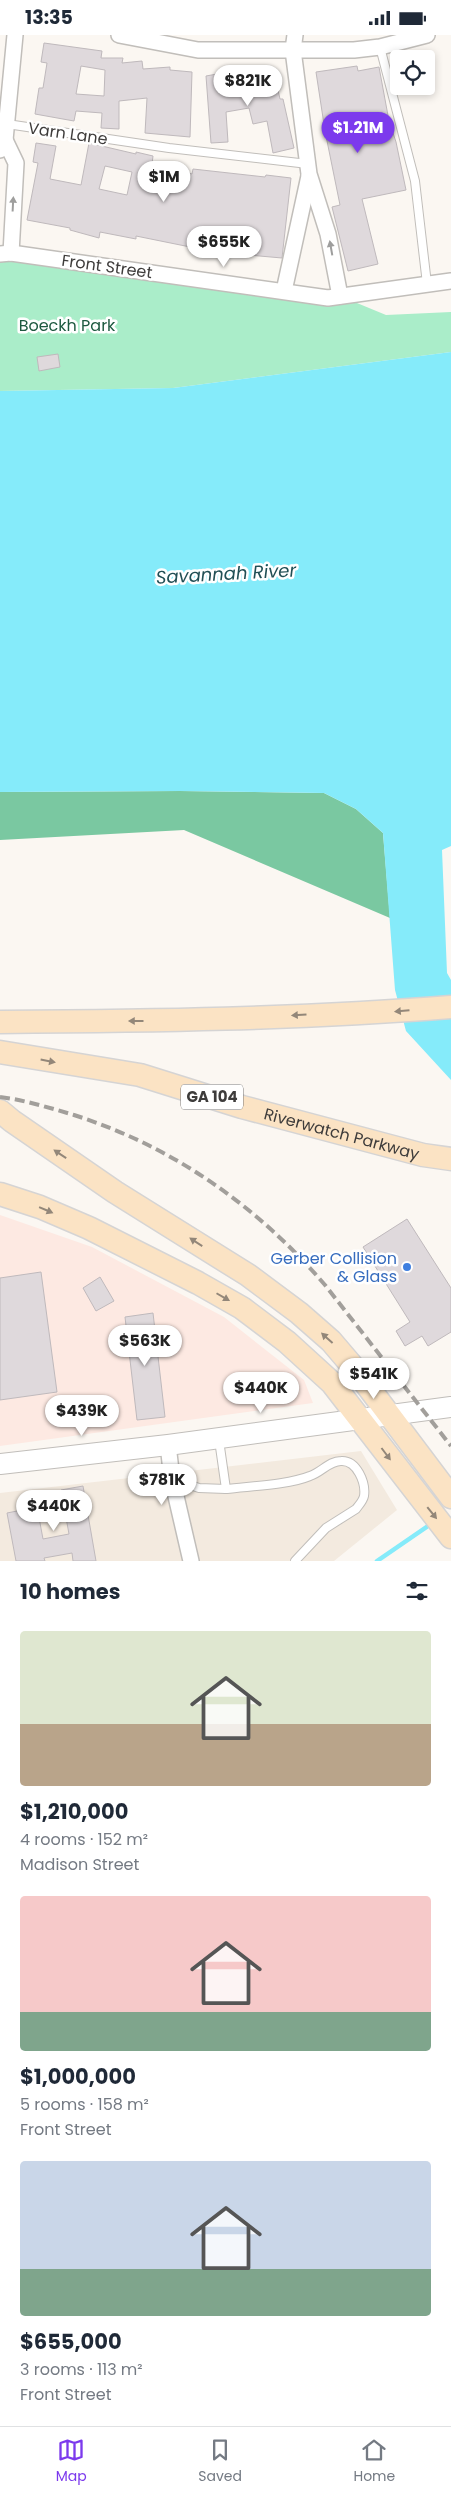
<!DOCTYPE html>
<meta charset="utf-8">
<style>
body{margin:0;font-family:Poppins,sans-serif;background:#f2f2f3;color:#1f2937;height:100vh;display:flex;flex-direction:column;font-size:19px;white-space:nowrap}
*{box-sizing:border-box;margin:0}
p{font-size:16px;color:#747a83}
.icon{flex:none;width:28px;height:28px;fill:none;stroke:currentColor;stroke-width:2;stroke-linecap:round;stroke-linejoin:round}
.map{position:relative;height:1526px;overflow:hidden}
.side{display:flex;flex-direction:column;background:#fff;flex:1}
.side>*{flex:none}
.tools{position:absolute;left:390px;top:15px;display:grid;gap:10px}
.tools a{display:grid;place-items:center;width:45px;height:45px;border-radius:5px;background:#fff;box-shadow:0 2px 8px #0003;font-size:25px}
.price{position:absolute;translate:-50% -42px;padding:0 11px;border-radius:18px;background:#fff;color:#222;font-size:16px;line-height:32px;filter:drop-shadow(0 1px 2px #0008)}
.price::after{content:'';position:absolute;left:50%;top:30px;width:15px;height:11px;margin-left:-8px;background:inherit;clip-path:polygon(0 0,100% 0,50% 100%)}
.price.selected{background:#7c3aed;color:#fff}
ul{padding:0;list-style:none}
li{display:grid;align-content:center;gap:10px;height:265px;padding:0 20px}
li span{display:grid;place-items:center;height:155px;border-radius:5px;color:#555}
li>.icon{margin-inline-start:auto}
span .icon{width:90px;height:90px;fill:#fffc;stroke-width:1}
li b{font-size:21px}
h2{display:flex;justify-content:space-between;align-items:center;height:60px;padding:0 20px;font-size:21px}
.status{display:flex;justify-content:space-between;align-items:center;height:35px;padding:0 25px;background:#fff;direction:ltr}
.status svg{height:14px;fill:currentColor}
.dock{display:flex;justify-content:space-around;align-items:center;height:70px;border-top:1px solid #e0e1e3;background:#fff;font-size:14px;color:#747a83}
.dock a{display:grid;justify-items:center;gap:2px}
.dock .selected{color:#7c3aed}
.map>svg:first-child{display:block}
.built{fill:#f3eadf}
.industrial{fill:#fde9e2}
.green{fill:#aaedc9}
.forest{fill:#7ac8a1}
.water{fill:#85ebfa}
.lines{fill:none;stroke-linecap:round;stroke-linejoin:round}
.stream{stroke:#85ebfa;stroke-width:4.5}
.building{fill:#dfd9dc;stroke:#bfb9bc;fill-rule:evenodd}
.lane-casing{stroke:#c1beba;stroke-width:10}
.street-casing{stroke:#c1beba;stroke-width:18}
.secondary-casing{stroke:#c1beba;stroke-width:22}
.primary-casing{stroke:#d5d4d4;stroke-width:25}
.lane{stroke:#fff;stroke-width:8}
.street{stroke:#fff;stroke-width:15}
.secondary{stroke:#fff;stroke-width:20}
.primary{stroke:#fbe3c4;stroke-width:22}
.rail{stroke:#a29f9b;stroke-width:4;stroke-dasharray:10 5;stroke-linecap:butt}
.oneway{fill:#9e9e9d}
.oneway2{fill:#938779}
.shop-dot{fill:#3f7fe0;stroke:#fff;stroke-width:2}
.labels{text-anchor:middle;stroke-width:5;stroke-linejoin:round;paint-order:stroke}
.shield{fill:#fff;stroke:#787676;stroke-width:1}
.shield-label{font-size:15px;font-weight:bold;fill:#3e3c3b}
.street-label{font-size:16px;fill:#3e3c3b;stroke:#fff}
.park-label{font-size:16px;fill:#1e5a40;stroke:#fff}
.shop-label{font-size:16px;fill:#366cbe;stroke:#fff;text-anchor:end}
.water-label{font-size:18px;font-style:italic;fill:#214f55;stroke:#fff}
</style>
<div class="status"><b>13:35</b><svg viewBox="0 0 49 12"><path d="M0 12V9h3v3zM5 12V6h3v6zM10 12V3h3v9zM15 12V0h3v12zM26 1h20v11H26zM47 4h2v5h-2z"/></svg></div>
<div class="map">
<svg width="451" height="1526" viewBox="0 0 451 1526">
<rect width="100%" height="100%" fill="#fbf7f2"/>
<path class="built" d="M361 1416 397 1475 334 1526H0V1458Z"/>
<path class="industrial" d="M0 1180 92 1212 224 1282 304 1345 313 1368 0 1411Z"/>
<path class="green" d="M0 219 340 261 386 280 451 277V317L173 353 0 356Z"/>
<path class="forest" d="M180 756 324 758 356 774 383 798 390 883 184 795 0 805V757Z"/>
<path class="water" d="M451 317V811L442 815 447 938 451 945V1045L406 996 395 955 383 798 356 774 324 758 180 756 0 757V356L173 353Z"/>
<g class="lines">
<path class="stream" d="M377 1526 431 1489"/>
</g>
<g class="building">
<path d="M44 8 102 16 101 23H123L122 28 142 26 143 34 170 32V35L192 37 190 102 145 98 147 63 119 66V94L101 93 102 78 76 76 74 86 35 79 39 53H43L47 28 41 27ZM81 31 105 35 104 61 76 59Z"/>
<path d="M357 31 358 36 379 32 389 86 396 107 406 155 362 164 378 229 348 236 332 172 340 170 325 96 316 37Z"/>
<path d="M228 37 230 46 274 37 280 64H283L294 113 273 118 267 86 253 89 249 73 226 77 228 107 211 108 206 41Z"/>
<path d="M36 108 56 111 50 144 81 150 89 108 136 119V117L153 121 152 129 192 139 193 134 265 142 266 140 291 143 282 223 237 219 206 212 205 215 136 201V204L100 197 99 203 70 195V193L27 185 38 128 33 127ZM105 131 132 137 127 160 99 154Z"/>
<path d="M58 319 60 332 39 336 37 322Z"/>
<path d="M407 1184 451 1253V1297L428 1311 422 1301 405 1311 396 1296 410 1287 363 1212Z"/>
<path d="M41 1237 57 1357 0 1365V1243Z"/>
<path d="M100 1242 114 1266 96 1276 83 1253Z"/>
<path d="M153 1278 165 1382 137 1385 125 1282Z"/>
<path d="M83 1451 96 1526H73L72 1518 44 1523 45 1526H16L7 1478 37 1472 43 1504 69 1499 61 1455Z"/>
</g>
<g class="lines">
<g class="lane-casing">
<g id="lane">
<path d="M380 12 415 146 427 249"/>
<path d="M7 89 169 113 308 129"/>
<path d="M219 1405 226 1454C250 1451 288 1450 310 1441 322 1437 329 1426 341 1426 357 1425 366 1448 364 1461 363 1466 359 1470 356 1474L326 1493 295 1526"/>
<path d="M172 1444 199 1453 226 1454"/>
</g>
</g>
<g class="street-casing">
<g id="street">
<path d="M119 0 198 15H354L380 12 427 0"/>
<path d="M295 0 293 15 309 139 328 199 340 261"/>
<path d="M5 105 16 128 11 218"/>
<path d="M0 115 5 105 15 0"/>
<path d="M0 219 11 218 328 263 451 246"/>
<path d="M284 256 309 141"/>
<path d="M168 1410 172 1444 191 1526"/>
</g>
</g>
<g class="secondary-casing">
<path id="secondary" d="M0 1429 168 1410 451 1372"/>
</g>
<g class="primary-casing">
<g id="primary">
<path d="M0 987C150 986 301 984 451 972"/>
<path id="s1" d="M0 1017 140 1040 242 1072 423 1120 451 1124"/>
<path d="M0 1076 12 1086 115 1157 248 1240 299 1278 331 1306 354 1333 451 1462"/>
<path d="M0 1159 40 1172 89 1193 198 1248 242 1273 287 1307 332 1348 451 1502"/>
</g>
</g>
<use href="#lane" class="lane"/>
<use href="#street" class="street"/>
<use href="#secondary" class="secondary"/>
<use href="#primary" class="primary"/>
<path class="rail" d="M0 1062C25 1065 50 1073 74 1080 174 1112 257 1171 325 1250L451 1411"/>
</g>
<defs><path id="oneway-solid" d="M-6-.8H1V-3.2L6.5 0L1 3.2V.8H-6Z" transform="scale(1.25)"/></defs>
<g class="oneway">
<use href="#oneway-solid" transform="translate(13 169) rotate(-87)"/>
<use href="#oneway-solid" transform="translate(331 213) rotate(-100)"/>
</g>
<g class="oneway2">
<use href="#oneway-solid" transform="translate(402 976) rotate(175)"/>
<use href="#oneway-solid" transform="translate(299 980) rotate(177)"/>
<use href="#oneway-solid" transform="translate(136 986) rotate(180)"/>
<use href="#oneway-solid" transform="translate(48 1026) rotate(11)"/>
<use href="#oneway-solid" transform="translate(60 1119) rotate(-146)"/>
<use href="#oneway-solid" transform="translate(46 1175) rotate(23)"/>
<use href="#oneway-solid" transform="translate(196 1207) rotate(-147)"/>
<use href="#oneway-solid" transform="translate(223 1262) rotate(30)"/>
<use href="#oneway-solid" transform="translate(327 1303) rotate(-138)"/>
<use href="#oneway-solid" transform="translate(386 1419) rotate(53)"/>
<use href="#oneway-solid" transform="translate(432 1478) rotate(51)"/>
</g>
<circle class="shop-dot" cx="407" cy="1232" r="5"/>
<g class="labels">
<rect class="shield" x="181" y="1049.5" width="62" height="25" rx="4"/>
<g class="shield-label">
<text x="212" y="1067">GA 104</text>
</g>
<g class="street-label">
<text transform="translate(68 98) rotate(8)" y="6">Varn Lane</text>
<text transform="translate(107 231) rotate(8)" y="6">Front Street</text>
<text dy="6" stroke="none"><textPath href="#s1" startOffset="352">Riverwatch Parkway</textPath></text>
</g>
<g class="park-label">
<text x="67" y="296">Boeckh Park</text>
</g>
<g class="shop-label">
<text x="397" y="1229">Gerber Collision<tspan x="397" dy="18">&amp; Glass</tspan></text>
</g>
<g class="water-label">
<text transform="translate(226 539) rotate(-3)" y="6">Savannah River</text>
</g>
</g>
</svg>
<div class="tools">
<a><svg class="icon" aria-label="locate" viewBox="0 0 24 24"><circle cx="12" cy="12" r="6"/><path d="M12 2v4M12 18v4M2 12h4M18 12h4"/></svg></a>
</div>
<b class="price" style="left:248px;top:72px">$821K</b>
<b class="price selected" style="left:358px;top:119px">$1.21M</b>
<b class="price" style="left:164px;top:168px">$1M</b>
<b class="price" style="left:224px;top:233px">$655K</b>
<b class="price" style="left:145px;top:1332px">$563K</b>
<b class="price" style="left:374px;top:1365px">$541K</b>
<b class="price" style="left:261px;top:1379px">$440K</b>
<b class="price" style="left:82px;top:1402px">$439K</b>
<b class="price" style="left:162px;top:1471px">$781K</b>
<b class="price" style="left:54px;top:1497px">$440K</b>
</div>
<section class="side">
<h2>10 homes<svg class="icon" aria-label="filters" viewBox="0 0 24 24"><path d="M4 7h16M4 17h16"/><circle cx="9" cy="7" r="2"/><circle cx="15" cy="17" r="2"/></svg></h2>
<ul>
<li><span style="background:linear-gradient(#dfe7d0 60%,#b9a48a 0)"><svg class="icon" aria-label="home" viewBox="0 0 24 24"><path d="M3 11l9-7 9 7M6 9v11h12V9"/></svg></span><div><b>$1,210,000</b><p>4 rooms · 152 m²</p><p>Madison Street</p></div></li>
<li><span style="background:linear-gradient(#f6c9c9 75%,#7fa58c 0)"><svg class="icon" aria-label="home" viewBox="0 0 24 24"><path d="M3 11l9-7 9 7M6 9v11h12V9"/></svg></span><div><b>$1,000,000</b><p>5 rooms · 158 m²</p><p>Front Street</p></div></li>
<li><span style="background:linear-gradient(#c9d6e8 70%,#7fa58c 0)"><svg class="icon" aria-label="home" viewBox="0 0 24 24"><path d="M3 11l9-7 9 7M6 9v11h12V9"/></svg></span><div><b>$655,000</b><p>3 rooms · 113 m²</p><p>Front Street</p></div></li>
</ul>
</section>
<nav class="dock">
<a class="selected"><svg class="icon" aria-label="map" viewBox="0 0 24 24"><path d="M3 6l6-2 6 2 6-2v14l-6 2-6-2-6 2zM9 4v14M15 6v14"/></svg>Map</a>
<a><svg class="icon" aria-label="saved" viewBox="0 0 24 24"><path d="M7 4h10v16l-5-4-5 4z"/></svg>Saved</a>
<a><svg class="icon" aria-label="home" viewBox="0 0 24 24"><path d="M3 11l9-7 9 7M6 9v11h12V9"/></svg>Home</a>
</nav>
